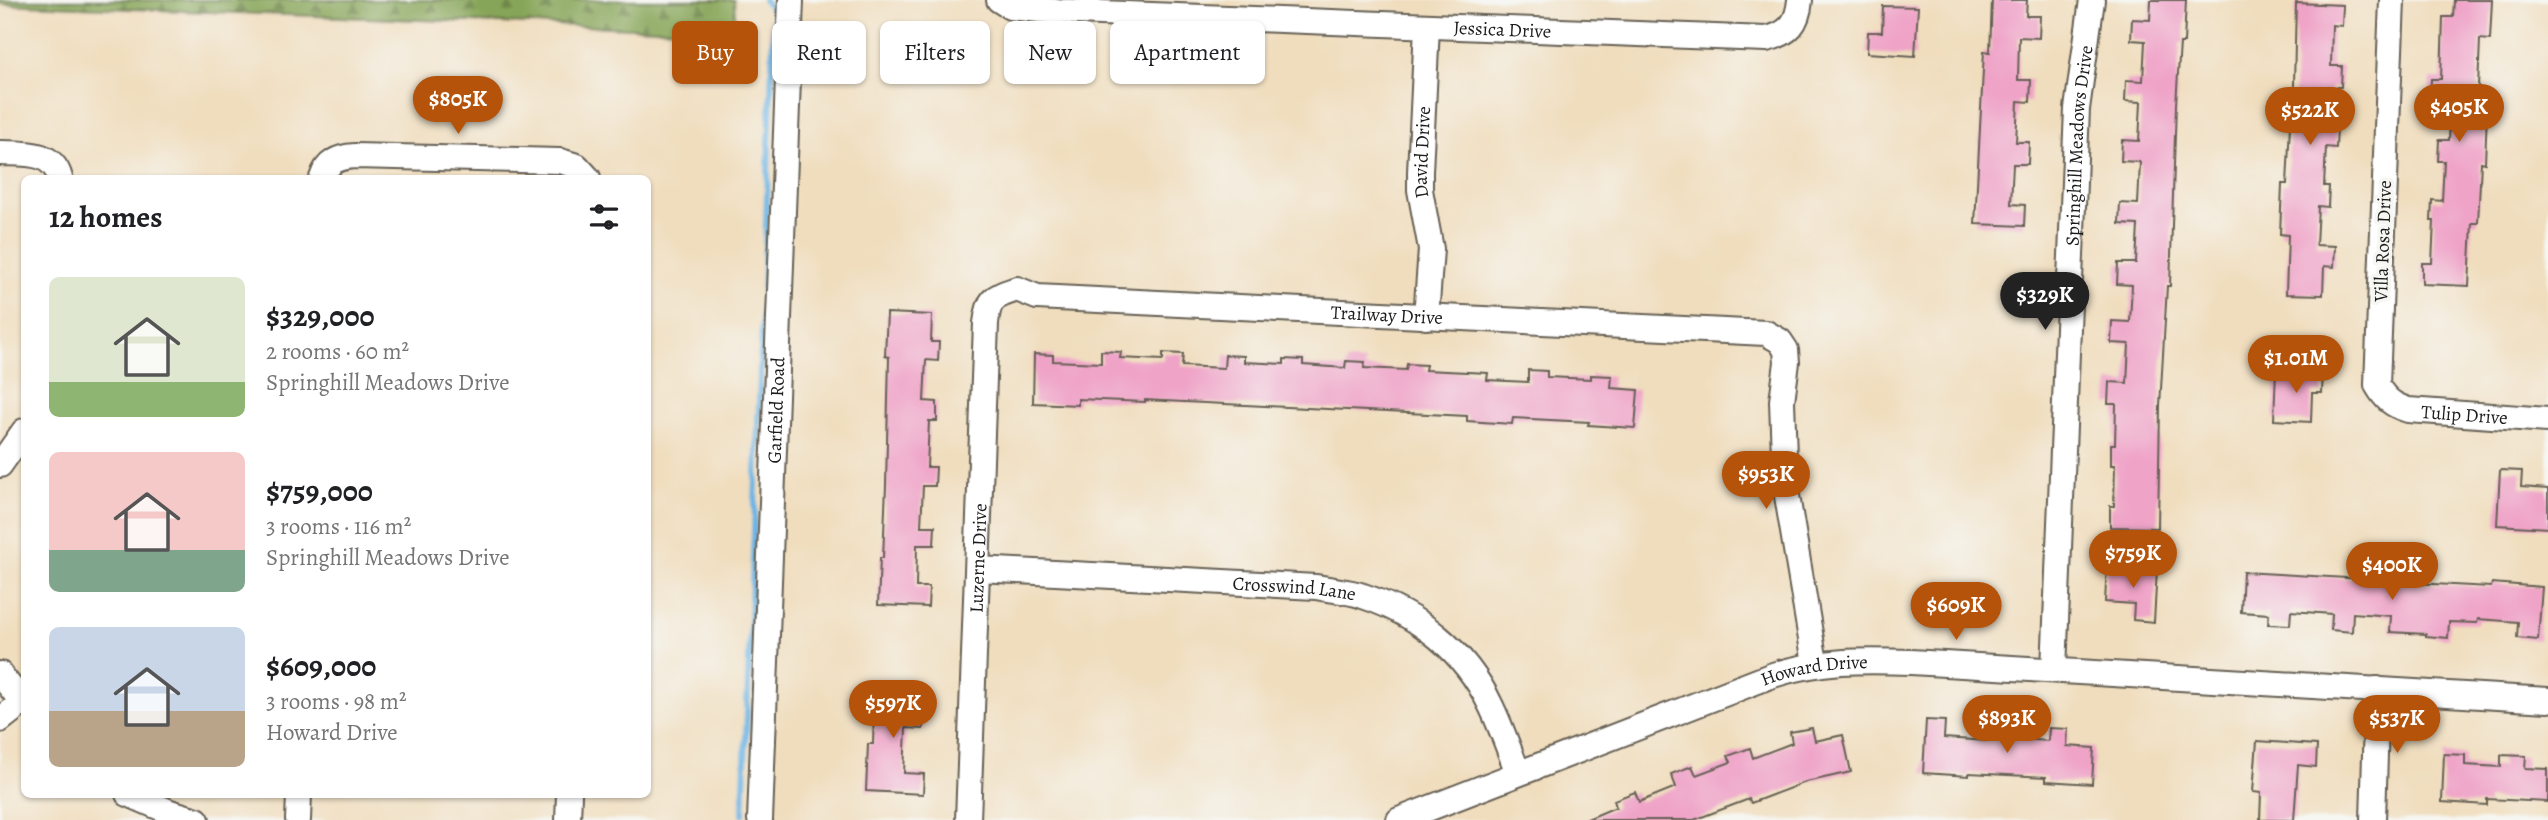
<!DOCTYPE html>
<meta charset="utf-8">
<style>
body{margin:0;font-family:Alegreya,serif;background:#f6f6f6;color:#202124;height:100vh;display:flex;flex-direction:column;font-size:26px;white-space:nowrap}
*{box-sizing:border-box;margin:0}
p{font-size:23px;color:#757577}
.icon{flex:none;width:38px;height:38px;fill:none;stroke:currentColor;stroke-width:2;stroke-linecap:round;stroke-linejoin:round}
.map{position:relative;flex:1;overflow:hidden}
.details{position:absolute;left:21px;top:175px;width:630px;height:623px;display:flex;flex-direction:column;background:#fff;border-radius:10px;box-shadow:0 2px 5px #0004}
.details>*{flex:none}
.guide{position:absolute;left:672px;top:21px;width:665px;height:63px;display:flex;gap:14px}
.price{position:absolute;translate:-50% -60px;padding:0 16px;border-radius:24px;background:#b45309;color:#fff;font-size:23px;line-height:46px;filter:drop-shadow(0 2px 4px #0008)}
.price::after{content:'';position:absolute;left:50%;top:42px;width:21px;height:16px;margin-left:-10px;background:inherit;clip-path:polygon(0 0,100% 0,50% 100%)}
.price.selected{background:#222;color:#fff}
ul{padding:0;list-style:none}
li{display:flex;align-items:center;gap:21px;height:175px;padding:0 28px}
li span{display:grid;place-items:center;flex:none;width:196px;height:140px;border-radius:10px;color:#555}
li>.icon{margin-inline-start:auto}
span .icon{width:84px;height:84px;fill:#fffc;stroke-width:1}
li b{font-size:30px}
h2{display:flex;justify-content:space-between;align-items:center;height:84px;padding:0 28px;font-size:30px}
.chip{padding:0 24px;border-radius:10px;background:#fff;box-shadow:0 2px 5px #0004;font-size:24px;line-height:63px}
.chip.selected{background:#b45309;color:#fff}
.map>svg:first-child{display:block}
.forest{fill:url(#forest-firs);stroke:#52603a;stroke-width:2}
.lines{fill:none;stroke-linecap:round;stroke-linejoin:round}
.stream{stroke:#6ab4e3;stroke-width:6}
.building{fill:#efa3c7}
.minor-casing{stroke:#666054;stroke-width:28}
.minor{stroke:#fff;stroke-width:24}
.labels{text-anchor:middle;stroke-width:7;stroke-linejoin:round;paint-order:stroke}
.street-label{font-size:19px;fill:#1c1c1c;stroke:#f6f6f2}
</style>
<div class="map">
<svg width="2548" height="820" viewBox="0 0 2548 820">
<defs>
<pattern id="forest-firs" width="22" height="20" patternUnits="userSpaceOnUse" patternTransform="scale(1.75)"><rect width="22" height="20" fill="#87a558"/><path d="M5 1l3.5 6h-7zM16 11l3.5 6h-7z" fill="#6e8648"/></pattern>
</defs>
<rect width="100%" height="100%" fill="#f6f6f2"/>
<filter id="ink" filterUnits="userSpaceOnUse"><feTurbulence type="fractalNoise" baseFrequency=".0143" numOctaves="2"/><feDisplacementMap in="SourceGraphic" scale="14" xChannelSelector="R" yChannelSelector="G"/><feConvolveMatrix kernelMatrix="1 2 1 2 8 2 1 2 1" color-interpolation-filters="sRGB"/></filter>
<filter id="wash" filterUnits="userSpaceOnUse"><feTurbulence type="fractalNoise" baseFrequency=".00686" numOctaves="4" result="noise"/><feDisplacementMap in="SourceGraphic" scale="28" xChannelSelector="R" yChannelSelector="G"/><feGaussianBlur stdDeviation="1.57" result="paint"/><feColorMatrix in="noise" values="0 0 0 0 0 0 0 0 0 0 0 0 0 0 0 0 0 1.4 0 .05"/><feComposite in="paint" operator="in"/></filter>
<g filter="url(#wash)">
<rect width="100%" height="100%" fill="#f0ddbd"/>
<path class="forest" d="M0 0H734L736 32 0 4Z"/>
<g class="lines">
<path class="stream" d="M743 814 773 41 774 13 764 0"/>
</g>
<g id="blocks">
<g class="building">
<path d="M1992 0H2027L2026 16H2040L2039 38 2019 37 2018 80H2031L2030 102 2018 101 2016 142H2029L2028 164H2013L2011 204 2025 205 2024 226 1975 224 1984 51 1990 52Z"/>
<path d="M2151 0H2186L2184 43H2180L2176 104 2170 286H2167L2160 406 2158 528 2110 527V506H2114L2115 465H2111V444H2115L2116 404H2108L2109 382 2127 383 2129 344 2111 343 2112 321 2130 322 2132 285 2117 284 2118 263H2136L2138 225 2119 224 2120 203 2138 204 2140 162 2121 161 2122 140 2139 141 2141 102 2125 101 2126 80 2143 81 2145 41 2131 40 2132 19 2150 20Z"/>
<path d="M2454 0H2492L2490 40 2480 39 2477 112H2487L2485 163 2481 162 2478 223H2472L2469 286 2422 284V263H2432L2434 221H2431L2432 200 2442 201 2444 161H2438L2439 140H2449L2451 101 2430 99 2431 79H2441L2443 17H2453Z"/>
<path d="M2296 3 2343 5 2342 26 2332 25 2331 66H2342L2341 87H2331L2330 126 2337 127 2336 148 2326 147 2324 186H2329L2328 207 2318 206 2316 245 2335 246 2334 267 2324 266 2323 295 2286 294 2288 235 2280 234 2282 184H2287L2290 125H2293Z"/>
<path d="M1883 6 1918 7 1915 56 1867 53 1868 32H1882Z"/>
<path d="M887 313 932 315 931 342H939L938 361 926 360 924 401 937 402V421H929L927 467H936L935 486H923L921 526H935L934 545H917L916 587H929L928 607 878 605 880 558H883L886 485 889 357 885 356Z"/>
<path d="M1101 351 1121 352 1120 358 1163 360V353L1183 354 1182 366 1224 368 1225 355 1244 356V362L1284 364V359L1303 360V365L1345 368 1346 361 1365 362 1364 368 1406 370 1407 364 1426 365 1425 370 1488 373 1487 380 1528 382V370L1547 371V377L1591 379V375L1612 376 1611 388 1638 390 1635 428 1588 425 1589 422 1513 418 1512 424 1467 421V416L1145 400V402L1078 399V405L1033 403 1034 354 1053 355V361L1101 363Z"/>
<path d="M2276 370 2323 372 2322 393H2312L2311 422 2274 420Z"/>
<path d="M2500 470 2522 471 2521 487 2548 489V528L2497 525Z"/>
<path d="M2107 565 2157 569 2154 622 2133 620 2134 604 2105 602Z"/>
<path d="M2243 572 2364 579 2365 576 2413 580 2414 583 2491 587 2492 583 2542 587 2538 640 2517 638 2518 622 2478 619 2477 623 2449 622 2448 638 2426 636V634L2390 632 2391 616 2353 613 2352 632 2331 630 2332 614 2291 611 2290 625 2268 624 2269 614 2241 612Z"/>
<path d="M875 681 909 682V689H912L911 709 924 710 923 729 906 728 904 773 924 774 923 794 866 791 868 744H873Z"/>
<path d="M1926 720 1945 721 1944 738 1987 741 1988 720 2007 721 2006 738 2048 741 2049 728 2068 729 2067 746 2094 748 2092 784 2046 781V777L1969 773V776L1923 773Z"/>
<path d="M1812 728 1815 741 1843 735 1851 772 1806 782 1751 803 1749 799 1694 820H1585L1616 807 1614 800 1635 792 1639 802 1676 787 1671 774 1692 766 1696 775 1731 762 1728 756 1750 748 1753 758 1792 743 1790 732Z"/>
<path d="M2257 741 2317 745 2316 767 2298 765 2294 820H2260L2261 793 2253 792Z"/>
<path d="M2444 754 2465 755V765L2501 767V755L2526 756 2525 768 2548 769V802L2487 799V805L2442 802Z"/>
</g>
</g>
</g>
<g filter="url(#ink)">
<use href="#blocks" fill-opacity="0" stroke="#666054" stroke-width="2"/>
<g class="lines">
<g class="minor-casing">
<g id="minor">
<path id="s1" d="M999 0 1010 7 1049 11 1766 39C1789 34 1798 23 1800 0"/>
<path id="s2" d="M2392 0 2377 385C2385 399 2392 405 2408 410L2548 420"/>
<path d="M0 153C25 154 52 150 60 178"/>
<path d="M322 178C327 162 338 157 355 156L560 161 577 166 588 178"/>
<path id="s3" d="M1426 317 1431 249 1420 190V172L1427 26"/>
<path d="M0 465 24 431"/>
<path id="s4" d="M978 569 1316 587C1331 590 1349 591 1363 596 1418 614 1465 651 1490 704 1501 726 1509 750 1518 773"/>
<path id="s5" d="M2054 670 2077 109 2092 0"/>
<path d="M0 674 24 704"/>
<path d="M0 720 23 702"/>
<path d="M128 794 170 812 197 820"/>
<path d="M298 820 299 794"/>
<path d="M568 820 569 794"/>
<path id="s6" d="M760 820 791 0"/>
<path id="s7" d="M968 820 986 323C989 297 994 297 1017 289L1037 297 1766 333 1780 341 1786 350 1787 362 1782 401 1785 484 1815 663"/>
<path id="s8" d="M1399 820 1773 675C1821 660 1861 660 1911 662L2548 700"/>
<path d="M2373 820 2377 689"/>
</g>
</g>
<use href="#minor" class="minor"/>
</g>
</g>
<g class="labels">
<g class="street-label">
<text dy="7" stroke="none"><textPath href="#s1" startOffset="506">Jessica Drive</textPath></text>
<text dy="7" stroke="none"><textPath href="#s5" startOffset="525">Springhill Meadows Drive</textPath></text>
<text dy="7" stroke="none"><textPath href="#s3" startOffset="166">David Drive</textPath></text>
<text transform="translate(2382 241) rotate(-88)" y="7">Villa Rosa Drive</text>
<text dy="7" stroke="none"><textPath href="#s7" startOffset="920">Trailway Drive</textPath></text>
<text dy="7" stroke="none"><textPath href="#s6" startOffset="410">Garfield Road</textPath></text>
<text dy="7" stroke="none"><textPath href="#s2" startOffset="483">Tulip Drive</textPath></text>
<text dy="7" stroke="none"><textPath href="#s7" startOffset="262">Luzerne Drive</textPath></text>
<text dy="7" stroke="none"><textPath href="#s4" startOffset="317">Crosswind Lane</textPath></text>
<text dy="7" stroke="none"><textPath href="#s8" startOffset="443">Howard Drive</textPath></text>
</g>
</g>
</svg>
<b class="price" style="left:458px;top:136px">$805K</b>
<b class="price" style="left:2459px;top:144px">$405K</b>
<b class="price" style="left:2310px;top:147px">$522K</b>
<b class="price selected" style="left:2045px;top:332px">$329K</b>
<b class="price" style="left:2296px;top:395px">$1.01M</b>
<b class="price" style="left:1766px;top:511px">$953K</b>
<b class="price" style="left:2133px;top:590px">$759K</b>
<b class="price" style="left:2392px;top:602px">$400K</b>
<b class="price" style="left:1956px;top:642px">$609K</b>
<b class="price" style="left:893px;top:740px">$597K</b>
<b class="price" style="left:2007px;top:755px">$893K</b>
<b class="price" style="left:2397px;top:755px">$537K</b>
<div class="guide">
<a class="chip selected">Buy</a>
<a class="chip">Rent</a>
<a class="chip">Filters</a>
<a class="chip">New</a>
<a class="chip">Apartment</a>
</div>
<section class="details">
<h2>12 homes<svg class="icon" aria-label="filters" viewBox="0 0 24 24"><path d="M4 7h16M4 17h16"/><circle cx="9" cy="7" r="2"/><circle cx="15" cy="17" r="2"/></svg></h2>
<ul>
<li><span style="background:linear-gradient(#dfe7d0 75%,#8fb573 0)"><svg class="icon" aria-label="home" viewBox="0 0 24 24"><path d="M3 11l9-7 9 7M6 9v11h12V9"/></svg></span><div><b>$329,000</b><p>2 rooms · 60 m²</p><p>Springhill Meadows Drive</p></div></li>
<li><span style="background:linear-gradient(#f6c9c9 70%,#7fa58c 0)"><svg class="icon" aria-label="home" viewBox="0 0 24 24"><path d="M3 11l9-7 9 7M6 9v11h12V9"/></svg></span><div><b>$759,000</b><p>3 rooms · 116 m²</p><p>Springhill Meadows Drive</p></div></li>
<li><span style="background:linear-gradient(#c9d6e8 60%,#b9a48a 0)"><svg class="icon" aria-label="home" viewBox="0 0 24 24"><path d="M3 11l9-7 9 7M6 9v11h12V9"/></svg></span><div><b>$609,000</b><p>3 rooms · 98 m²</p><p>Howard Drive</p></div></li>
</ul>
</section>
</div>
